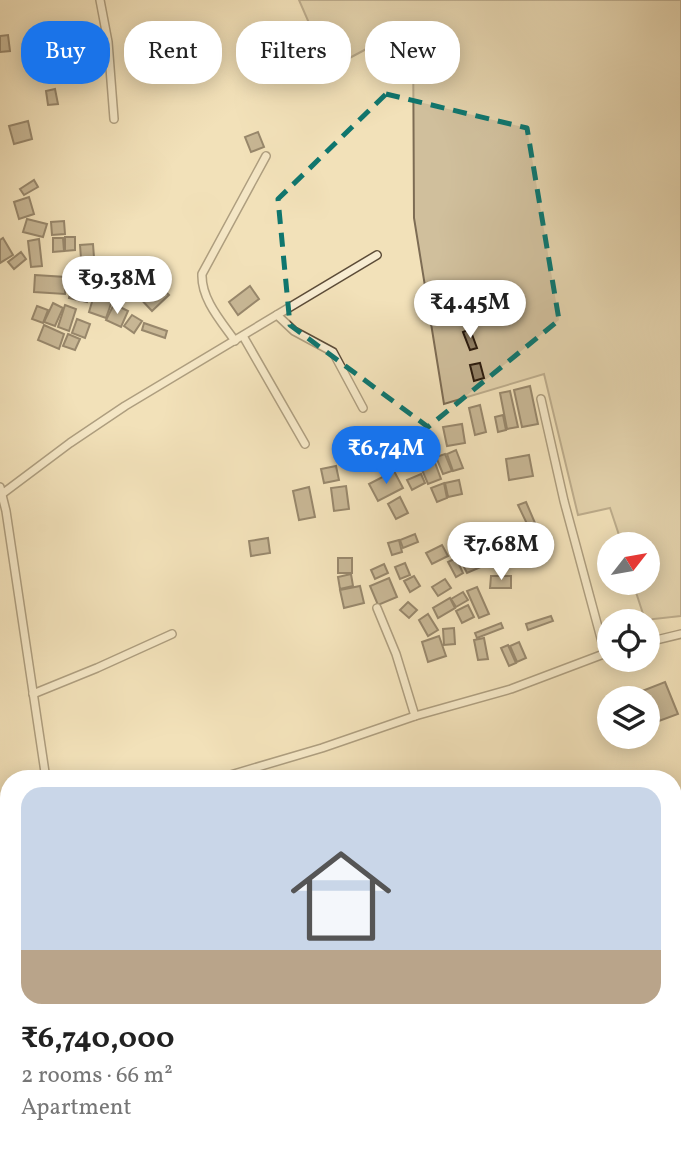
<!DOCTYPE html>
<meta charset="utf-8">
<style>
body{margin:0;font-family:Vollkorn,serif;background:#f6f6f6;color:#222;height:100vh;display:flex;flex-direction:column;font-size:26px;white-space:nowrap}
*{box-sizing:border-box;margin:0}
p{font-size:23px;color:#767676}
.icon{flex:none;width:38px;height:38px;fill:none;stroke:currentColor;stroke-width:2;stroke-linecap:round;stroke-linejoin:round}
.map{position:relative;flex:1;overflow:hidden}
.side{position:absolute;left:0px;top:770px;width:682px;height:385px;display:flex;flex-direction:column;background:#fff;border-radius:28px 28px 0 0;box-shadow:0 4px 18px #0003}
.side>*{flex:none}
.top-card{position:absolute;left:21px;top:21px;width:640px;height:63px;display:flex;gap:14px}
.needle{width:46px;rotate:59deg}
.tools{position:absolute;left:597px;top:532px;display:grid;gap:14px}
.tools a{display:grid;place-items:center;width:63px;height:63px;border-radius:50%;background:#fff;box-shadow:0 4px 18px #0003;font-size:35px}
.price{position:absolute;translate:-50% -60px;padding:0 16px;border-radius:24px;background:#fff;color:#222;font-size:23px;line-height:46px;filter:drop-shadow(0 2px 4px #0008)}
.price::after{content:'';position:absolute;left:50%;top:42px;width:21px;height:16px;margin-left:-10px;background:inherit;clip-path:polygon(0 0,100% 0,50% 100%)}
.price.selected{background:#1a73e8;color:#fff}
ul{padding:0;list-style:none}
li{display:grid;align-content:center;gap:14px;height:371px;padding:0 21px}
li+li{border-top:2px solid #e0e0e0}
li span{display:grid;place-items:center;height:217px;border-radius:21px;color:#555}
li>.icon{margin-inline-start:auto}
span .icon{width:126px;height:126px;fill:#fffc;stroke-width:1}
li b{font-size:30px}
.pill{padding:0 24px;border-radius:28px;background:#fff;box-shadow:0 4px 18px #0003;font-size:24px;line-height:63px}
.pill.selected{background:#1a73e8;color:#fff}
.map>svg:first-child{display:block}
.green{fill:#d0bf9c;stroke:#7d6c54;stroke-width:2}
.building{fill:#928166;stroke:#2a1a0d;stroke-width:2}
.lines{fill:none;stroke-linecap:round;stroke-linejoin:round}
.street-casing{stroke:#5c4c38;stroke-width:10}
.street{stroke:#f7ecd2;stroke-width:7}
.marked{fill:none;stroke:#0f766e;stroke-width:5;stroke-dasharray:14 9;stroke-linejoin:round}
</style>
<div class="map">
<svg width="681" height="1155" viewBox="0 0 681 1155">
<rect width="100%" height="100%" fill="#f2e1b9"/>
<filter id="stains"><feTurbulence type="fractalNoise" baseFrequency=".00286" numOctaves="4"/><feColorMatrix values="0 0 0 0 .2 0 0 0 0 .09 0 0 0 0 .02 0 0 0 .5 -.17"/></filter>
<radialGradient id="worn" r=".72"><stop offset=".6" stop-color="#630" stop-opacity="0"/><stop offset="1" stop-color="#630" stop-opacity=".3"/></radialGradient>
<path class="green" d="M299 0H681V616L645 620 633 583H648V544H622L610 508 578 515 544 374 444 404 414 218 413 24 329 69Z"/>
<g class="building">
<path d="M8 35 10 51 0 52V36Z"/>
<path d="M55 89 58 104 48 105 46 91Z"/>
<path d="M28 121 32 139 14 144 9 126Z"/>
<path d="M258 132 264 147 251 152 245 137Z"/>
<path d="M34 180 38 187 24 195 20 189Z"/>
<path d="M29 197 34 214 19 219 14 202Z"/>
<path d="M27 219 47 224 43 237 23 232Z"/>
<path d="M64 221 65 234 52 235 51 222Z"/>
<path d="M65 237H75V250L65 251Z"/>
<path d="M3 238 13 255 0 263V240Z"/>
<path d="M53 238H63L64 251 53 252Z"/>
<path d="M39 239 42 266 31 267 28 241Z"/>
<path d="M93 244 95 271 82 272 80 245Z"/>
<path d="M21 252 26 259 14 269 8 262Z"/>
<path d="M35 275 66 277 65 294 34 292Z"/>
<path d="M73 278 91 282 87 302 69 298Z"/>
<path d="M152 278 169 295 152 311 136 294Z"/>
<path d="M250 286 259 299 238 315 229 302Z"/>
<path d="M94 295 112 301 106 318 89 312Z"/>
<path d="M53 303 63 308 55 326 44 322Z"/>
<path d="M114 304 128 311 121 327 106 320Z"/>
<path d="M65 305 76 309 69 331 58 327Z"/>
<path d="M37 306 48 310 43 323 32 319Z"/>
<path d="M132 315 142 321 134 333 124 326Z"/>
<path d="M77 319 90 324 85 338 72 333Z"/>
<path d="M144 323 167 331 165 338 142 330Z"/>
<path d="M44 325 64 334 59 349 38 340Z"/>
<path d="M470 329 477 348 470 350 463 332Z"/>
<path d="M68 334 80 339 75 350 63 346Z"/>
<path d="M480 363 484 378 474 381 470 365Z"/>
<path d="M530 386 538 424 522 427 514 390Z"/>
<path d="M510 391 518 427 507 429 500 393Z"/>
<path d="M480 405 486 432 475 435 469 408Z"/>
<path d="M503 415 506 430 498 432 495 417Z"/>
<path d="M462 424 465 443 447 446 443 427Z"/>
<path d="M456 450 463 468 453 471 447 454Z"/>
<path d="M445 454 452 471 443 474 436 457Z"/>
<path d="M529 455 533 476 509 480 506 459Z"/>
<path d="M434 460 441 479 428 484 420 465Z"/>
<path d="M336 466 339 480 324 483 321 469Z"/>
<path d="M394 471 403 488 378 501 369 484Z"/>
<path d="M421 474 425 483 412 490 407 480Z"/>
<path d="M459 480 462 494 448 497 445 483Z"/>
<path d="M444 483 447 498 437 502 431 488Z"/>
<path d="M346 486 349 509 334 511 331 488Z"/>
<path d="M309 487 315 517 299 520 293 491Z"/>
<path d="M400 497 408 513 396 519 388 504Z"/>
<path d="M526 502 535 523 528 526 518 505Z"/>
<path d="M415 534 418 542 403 548 400 540Z"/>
<path d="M268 538 270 553 251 556 249 541Z"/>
<path d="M399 540 402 552 392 555 388 543Z"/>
<path d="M442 545 448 556 432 564 426 553Z"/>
<path d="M475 550 483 566 467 573 459 557Z"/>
<rect x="338" y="558" width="14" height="15"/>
<path d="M456 558 463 573 456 577 448 562Z"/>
<path d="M405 563 410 575 400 579 395 567Z"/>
<path d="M384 564 388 573 375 579 371 570Z"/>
<path d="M351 574 353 586 340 589 338 577Z"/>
<path d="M414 576 420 586 410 592 404 581Z"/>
<path d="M491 576H511V588H490Z"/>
<path d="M389 578 397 597 378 605 370 586Z"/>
<path d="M445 579 451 588 438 596 432 587Z"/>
<path d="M360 586 364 603 344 608 340 590Z"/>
<path d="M477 587 489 614 479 618 467 591Z"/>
<path d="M463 592 468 600 456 607 451 599Z"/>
<path d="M450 598 455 608 438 618 433 608Z"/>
<path d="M408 602 417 610 409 618 400 610Z"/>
<path d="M468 605 474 617 462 623 456 611Z"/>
<path d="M428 614 438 630 428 636 419 620Z"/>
<path d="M551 616 553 621 528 630 526 624Z"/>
<path d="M501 623 503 628 477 638 475 633Z"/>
<path d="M454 628 455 644 444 645 443 629Z"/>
<path d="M439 636 446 656 428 662 422 642Z"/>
<path d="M484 638 488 659 478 660 474 640Z"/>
<path d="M519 642 526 658 517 662 510 646Z"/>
<path d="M508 645 516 663 509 666 501 648Z"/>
<path d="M665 682 678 714 648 725V698H634L632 695Z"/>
</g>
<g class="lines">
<g class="street-casing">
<g id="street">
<path d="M100 0 108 42 114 119"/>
<path d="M277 315 294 331 333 352 363 408"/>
<path d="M243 336 305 444"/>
<path d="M235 341C221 321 201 299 202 274L266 156"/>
<path d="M541 399 564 501 605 653"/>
<path d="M0 487 6 511 46 779"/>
<path d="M2 494 70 443 125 406 377 255"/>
<path d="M377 608 396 654 415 716"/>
<path d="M648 642 681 634"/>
<path d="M33 694 97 668 172 634"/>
<path d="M217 779 322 748 415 716 511 689 609 652"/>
<path d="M0 851 9 850"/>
<path d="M10 1155 25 1146"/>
<path d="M91 1155V1146"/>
<path d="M238 1155 253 1146"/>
</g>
</g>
<use href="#street" class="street"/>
</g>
<path d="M0 0H681V1155H0ZM386 94 527 128 559 320 428 427 290 325 278 199Z" fill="#f2e1b9" fill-opacity=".55" fill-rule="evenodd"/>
<path class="marked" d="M386 94 527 128 559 320 428 427 290 325 278 199Z"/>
<rect width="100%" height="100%" filter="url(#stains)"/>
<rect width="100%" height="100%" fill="url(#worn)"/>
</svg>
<div class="tools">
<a><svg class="needle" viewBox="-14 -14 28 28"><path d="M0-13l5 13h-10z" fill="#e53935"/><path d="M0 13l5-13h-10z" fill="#767676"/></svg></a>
<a><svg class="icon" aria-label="locate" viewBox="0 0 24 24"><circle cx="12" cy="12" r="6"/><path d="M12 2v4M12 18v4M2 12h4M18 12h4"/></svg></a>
<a><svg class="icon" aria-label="layers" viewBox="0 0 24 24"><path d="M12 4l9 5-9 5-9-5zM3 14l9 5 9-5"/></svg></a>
</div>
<b class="price" style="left:117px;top:316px">₹9.38M</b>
<b class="price" style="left:470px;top:340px">₹4.45M</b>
<b class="price selected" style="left:386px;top:486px">₹6.74M</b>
<b class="price" style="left:501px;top:582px">₹7.68M</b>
<div class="top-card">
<a class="pill selected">Buy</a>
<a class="pill">Rent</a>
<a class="pill">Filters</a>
<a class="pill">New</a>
</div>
<section class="side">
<ul>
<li><span style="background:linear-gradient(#c9d6e8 75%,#b9a48a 0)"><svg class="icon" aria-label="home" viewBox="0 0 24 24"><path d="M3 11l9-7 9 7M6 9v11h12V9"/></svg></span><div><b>₹6,740,000</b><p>2 rooms · 66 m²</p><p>Apartment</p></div></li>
</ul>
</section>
</div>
